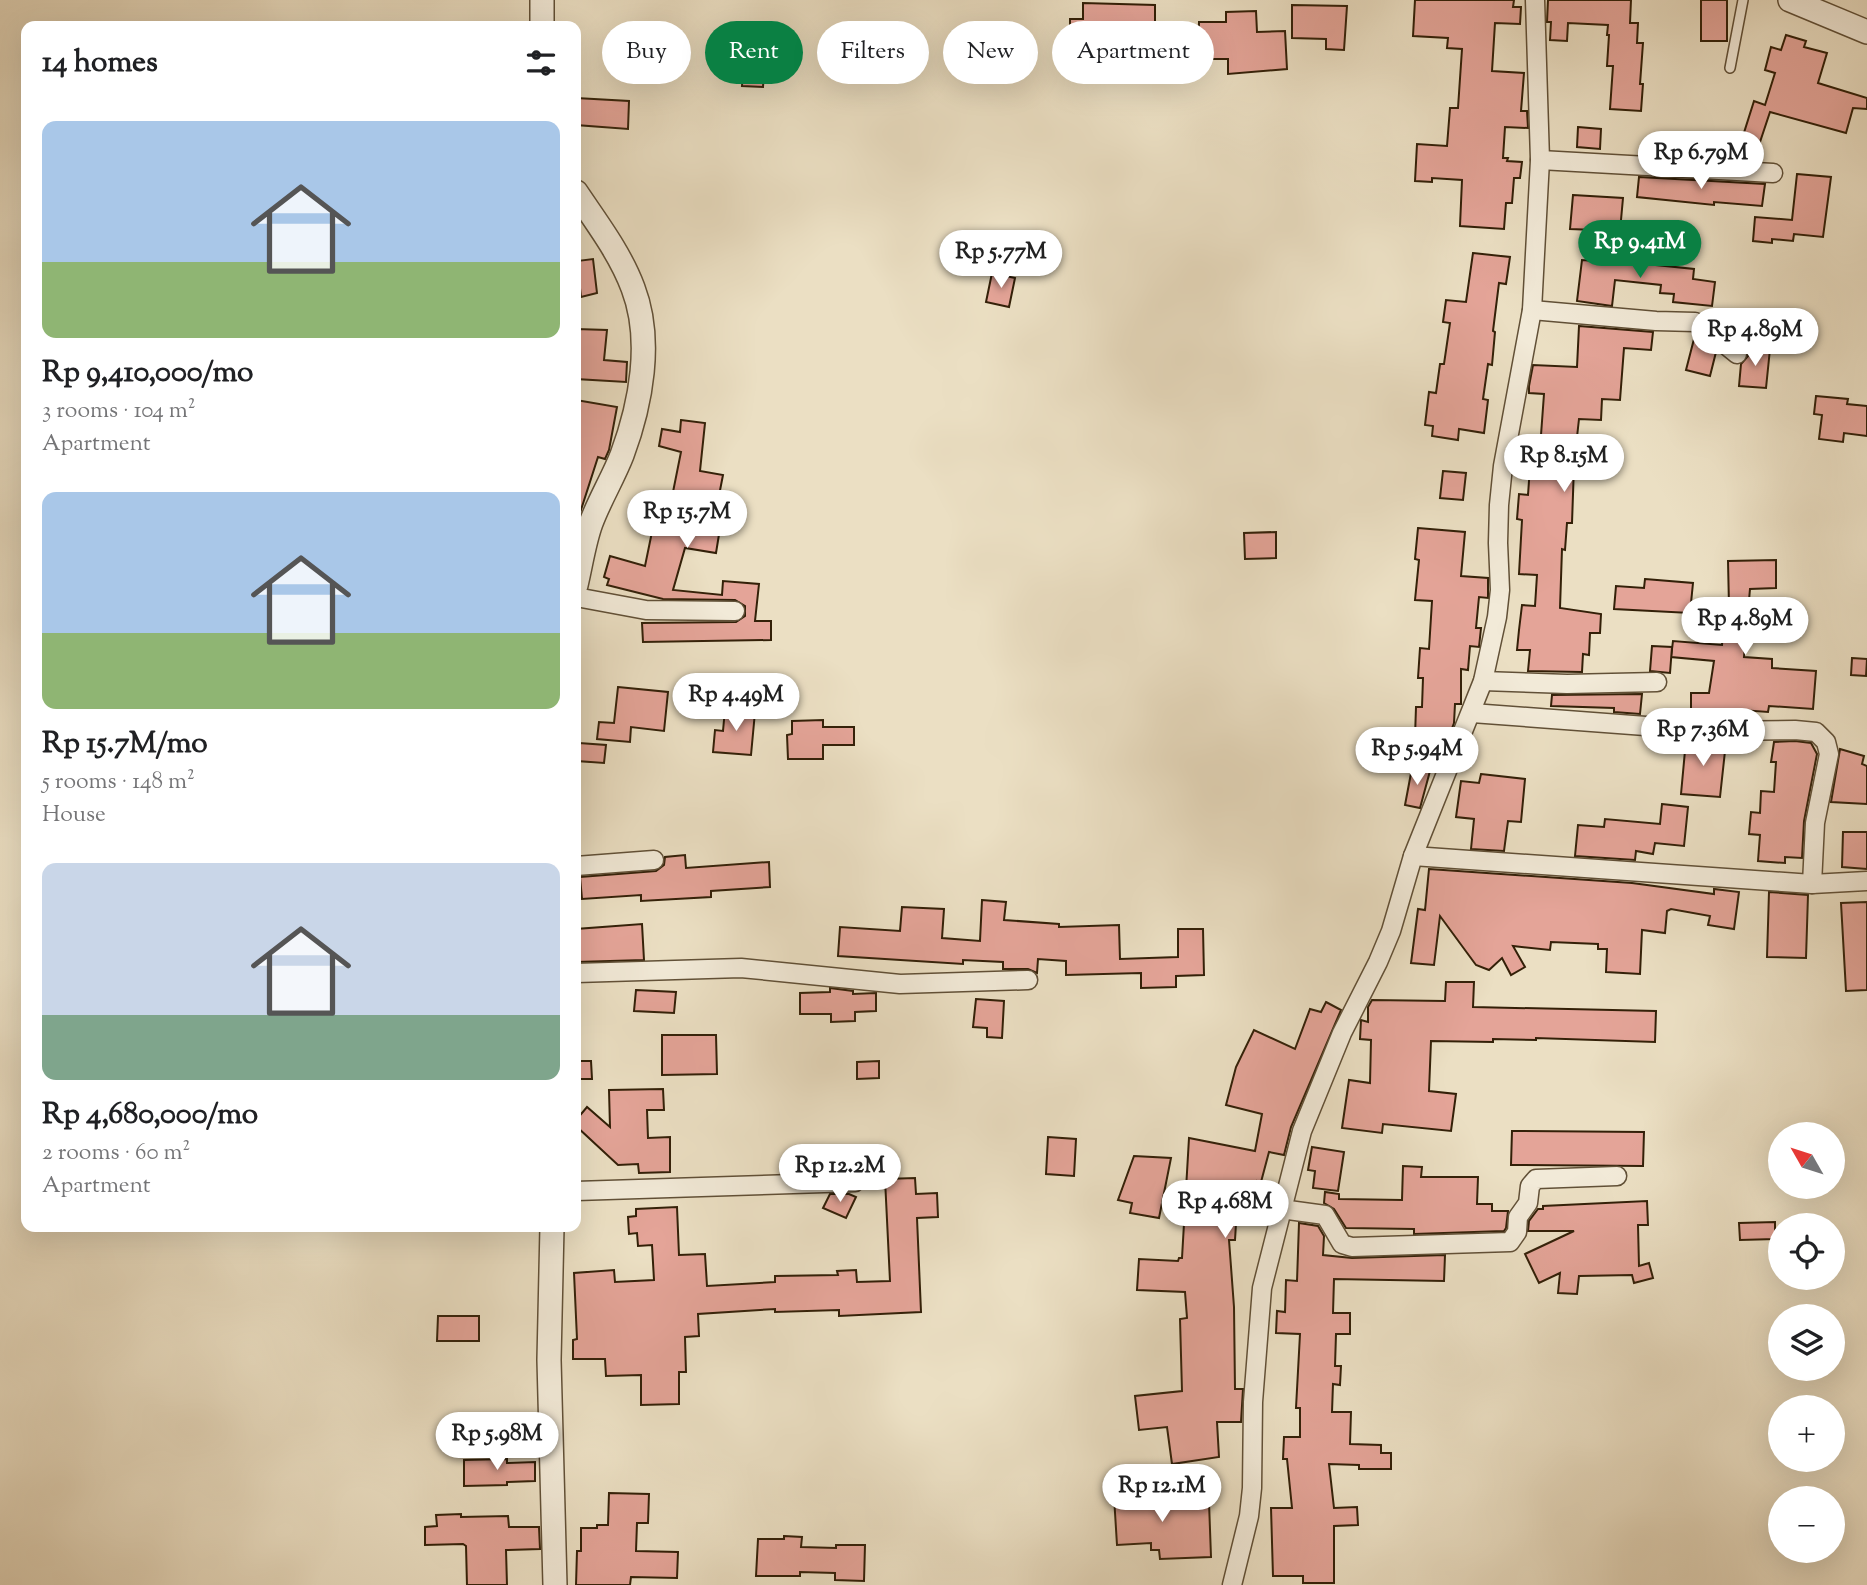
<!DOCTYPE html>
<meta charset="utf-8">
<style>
body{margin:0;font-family:"Sorts Mill Goudy",serif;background:#f2f2f2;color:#202124;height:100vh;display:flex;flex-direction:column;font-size:26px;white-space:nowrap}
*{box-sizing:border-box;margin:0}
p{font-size:23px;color:#757577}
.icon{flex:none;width:38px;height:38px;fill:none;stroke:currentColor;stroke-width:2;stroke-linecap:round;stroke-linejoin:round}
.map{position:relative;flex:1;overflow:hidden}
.details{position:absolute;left:21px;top:21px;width:560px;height:1211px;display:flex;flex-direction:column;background:#fff;border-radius:14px;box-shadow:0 7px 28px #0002}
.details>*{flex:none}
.banner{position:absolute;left:602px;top:21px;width:665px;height:63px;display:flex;gap:14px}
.needle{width:46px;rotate:309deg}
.tools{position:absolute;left:1768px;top:1122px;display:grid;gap:14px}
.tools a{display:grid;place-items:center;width:77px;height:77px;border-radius:50%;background:#fff;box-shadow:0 7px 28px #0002;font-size:35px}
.price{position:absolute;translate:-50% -60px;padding:0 16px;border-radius:24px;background:#fff;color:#222;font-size:23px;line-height:46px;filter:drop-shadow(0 2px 4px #0008)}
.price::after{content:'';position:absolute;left:50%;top:42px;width:21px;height:16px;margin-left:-10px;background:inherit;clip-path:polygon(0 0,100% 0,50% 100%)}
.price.selected{background:#0b8043;color:#fff}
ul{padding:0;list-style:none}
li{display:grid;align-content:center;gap:14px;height:371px;padding:0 21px}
li span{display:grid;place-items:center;height:217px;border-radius:14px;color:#555}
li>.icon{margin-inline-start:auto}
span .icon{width:126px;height:126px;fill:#fffc;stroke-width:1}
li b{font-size:30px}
h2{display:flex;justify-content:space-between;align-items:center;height:84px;padding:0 21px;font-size:30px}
.pill{padding:0 24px;border-radius:32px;background:#fff;box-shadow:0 7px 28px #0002;font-size:24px;line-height:63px}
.pill.selected{background:#0b8043;color:#fff}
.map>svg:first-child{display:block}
.building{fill:#e4a498;stroke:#332008;stroke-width:2}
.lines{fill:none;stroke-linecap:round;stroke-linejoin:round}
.service-casing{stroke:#615037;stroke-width:12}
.minor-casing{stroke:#615037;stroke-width:21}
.tertiary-casing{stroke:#615037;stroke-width:26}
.service{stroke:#f2ead8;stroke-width:9}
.minor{stroke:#f2ead8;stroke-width:18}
.tertiary{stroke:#f2ead8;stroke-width:23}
</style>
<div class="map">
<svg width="1867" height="1585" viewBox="0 0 1867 1585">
<rect width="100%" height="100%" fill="#ebdfc3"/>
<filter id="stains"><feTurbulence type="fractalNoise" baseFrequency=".00286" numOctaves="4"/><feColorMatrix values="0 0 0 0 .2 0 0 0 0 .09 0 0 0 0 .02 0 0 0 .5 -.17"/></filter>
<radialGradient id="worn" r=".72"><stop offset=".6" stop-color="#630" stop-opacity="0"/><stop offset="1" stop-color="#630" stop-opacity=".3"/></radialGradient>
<g class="building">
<path d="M1415 0H1514L1513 7H1521L1520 24 1495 23 1492 71 1524 73 1521 111H1527L1528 128 1505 127 1503 158H1508L1507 161 1522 162 1520 178H1514L1512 203H1506L1504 229 1460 226 1462 180 1432 178V182L1415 181 1417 144 1447 146 1450 108H1458L1462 49 1447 48 1448 38 1413 36Z"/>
<path d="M1548 0H1631L1630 23H1638L1637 43H1643L1640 84H1643L1641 111 1610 109 1613 66H1607L1609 35H1607L1608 25 1568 23 1567 41 1550 40 1551 22H1547Z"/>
<rect x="1701" y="0" width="26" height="41"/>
<path d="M1083 3 1155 5V56L1116 57V48H1070V19H1083Z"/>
<path d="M1292 5 1347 6 1344 50 1326 49V39L1292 38Z"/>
<path d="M1256 11 1257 32 1285 31 1287 69 1228 74V59H1198L1199 22H1226V12Z"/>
<path d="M1786 35 1806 41 1804 47 1827 53 1818 83 1867 98V109L1853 108 1846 133 1770 112 1759 145 1742 139 1754 101 1765 105 1775 73 1765 70 1771 47 1781 50Z"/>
<path d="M743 71 764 72 763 87 742 86Z"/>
<path d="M576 98 629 101 628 129 576 125Z"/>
<path d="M1578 127 1601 129 1600 149 1577 147Z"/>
<path d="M1797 174 1831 177 1823 237 1794 234 1793 241 1772 239V243L1753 241 1755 217 1792 220Z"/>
<path d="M1639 177 1765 184 1762 206 1714 202V205L1637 197Z"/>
<path d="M1573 195 1623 198 1620 231 1570 229Z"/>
<path d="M1608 250 1638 253 1637 263 1694 269 1693 279 1715 282 1712 306 1673 302 1674 294 1660 293 1661 285 1615 280 1612 306 1577 301 1582 260 1607 262Z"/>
<path d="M1473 253 1510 257 1506 284 1499 283 1493 331 1495 332 1492 365 1488 364 1483 399 1488 400 1484 433 1459 429 1458 440 1432 436 1433 426 1425 425 1429 392 1436 393 1440 364H1444L1450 323 1443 322 1446 300 1466 302Z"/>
<path d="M593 259 597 293 581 297 577 261Z"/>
<path d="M992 273 1015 278 1009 307 986 302Z"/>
<path d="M1579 326 1653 332 1651 350 1624 348 1620 400 1602 399 1601 420 1579 419 1577 437H1575L1572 523H1567L1565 550 1562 549 1560 608 1601 614 1600 633H1590L1589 655 1583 654 1582 672 1528 671 1530 650H1517L1519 630 1522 605 1535 606 1537 575 1519 574 1522 520 1517 519 1519 494 1528 495 1530 467 1552 468 1555 435H1541L1544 394 1529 393V386L1533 365 1577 367Z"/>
<path d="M576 329 607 330 604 360 627 362 626 382 576 379Z"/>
<path d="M1694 339 1703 341 1716 352 1710 376 1686 370Z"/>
<path d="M1746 347 1770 349 1766 388 1739 386 1741 364 1748 356Z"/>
<path d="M1816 396 1848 399 1847 404 1867 406V436L1844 433 1843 442 1819 439 1822 415 1814 414Z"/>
<path d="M576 400 617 407 609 450 605 459 598 457 579 516H576Z"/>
<path d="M681 420 705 423 700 471 723 475 714 521 721 522 716 553 685 548 673 590 722 595 723 581 759 584 755 621H771V640L643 642 642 623 736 622 745 616V606L735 600 663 599 607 585 609 579 604 577 610 556 645 566 653 527 640 525 643 508 669 512 681 452 659 446 662 429 680 432Z"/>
<path d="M1443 471 1466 473 1463 500 1440 498Z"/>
<path d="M1418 528 1465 532 1461 576 1488 578V598L1479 597 1476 628H1481L1479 647 1470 646 1468 670 1461 669V704H1455L1454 723 1448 739 1415 737 1416 707H1422L1423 678H1418L1420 648 1429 649 1432 601 1415 600 1419 560 1415 559Z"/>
<path d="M1276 532V558L1245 559 1244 533Z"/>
<path d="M1776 560V588L1750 589 1744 657 1772 659V668L1816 671 1813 709 1769 706 1768 712 1728 709V719L1691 718V693H1709L1714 661 1671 657 1673 641 1722 645 1725 606H1729L1728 561Z"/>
<path d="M1645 579 1693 583 1690 613 1614 609 1616 586 1644 588Z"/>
<path d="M1652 646 1672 647 1670 673 1650 671Z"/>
<path d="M1852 658 1867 659 1866 676 1851 675Z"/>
<path d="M618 687 668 692 664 731 631 727 630 742 597 739 599 722 614 723Z"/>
<path d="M1642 694 1640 714 1614 712V708L1551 706 1552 695Z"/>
<path d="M725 709 755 712 751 755 713 752 715 730 723 731Z"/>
<path d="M823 720V727H854V745H823V759H788L787 735 792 734V721Z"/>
<path d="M1686 740 1726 742 1720 797 1681 794Z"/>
<path d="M1795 741 1811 743 1817 754 1804 821 1802 858 1785 857V863L1758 861 1760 835 1749 834 1751 812 1760 813 1761 791 1774 792 1776 762H1771L1774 742Z"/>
<path d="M579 743 606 745 604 763 577 761Z"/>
<path d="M1840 749 1864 756 1862 764 1867 766V804L1831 802Z"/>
<path d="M1412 768 1430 771 1420 808 1405 805Z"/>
<path d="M1481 774 1525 779 1521 822 1508 821 1504 851 1471 849 1474 819 1456 817 1461 781 1479 783Z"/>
<path d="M1662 804 1688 807 1684 846 1655 843 1653 854 1636 851 1635 860 1575 856 1578 825 1604 827 1605 819 1660 824Z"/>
<path d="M1843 832H1867V869L1842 867Z"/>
<path d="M685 855 686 868 769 862 770 887 711 891V897L641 901V895L582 899 580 877 656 871 664 865 665 857Z"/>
<path d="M1429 869 1632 883 1714 894V889L1739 892 1734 929 1708 925 1710 916 1671 909 1667 911 1665 933 1642 930 1640 974 1606 972 1607 949H1598V944L1551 942 1550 950 1513 946 1525 967 1511 975 1502 958 1489 970 1476 965 1440 916 1434 965 1411 963 1418 909 1425 910Z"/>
<path d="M1769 892 1808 895 1806 958 1767 957Z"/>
<path d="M982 900 1006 902 1004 920 1059 924V927L1119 925 1120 959 1178 957V929H1203L1204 975 1176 976V987L1141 988V973L1066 975V961L1038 959 1037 973 1028 969H1003V962L963 960V964L838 956 840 927 900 931 902 907 944 909 942 938 980 941Z"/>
<path d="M1867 902V990L1846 991 1841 903Z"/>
<path d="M642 924 644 960 576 962V929Z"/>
<path d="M1446 982H1474L1473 1007 1656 1011 1655 1042 1536 1038V1040L1493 1039V1042L1431 1041 1429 1091 1456 1094 1451 1131 1383 1124 1382 1133 1342 1128 1349 1080 1370 1083 1371 1040 1360 1039 1361 1020 1368 1022V1007L1372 1000 1445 1001Z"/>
<path d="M830 988 853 991V994L876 993V1011L855 1012V1021L831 1022V1014H800V993L830 992Z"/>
<path d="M636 990 676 992 674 1013 634 1011Z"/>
<path d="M976 999 1004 1001 1002 1038 987 1037V1028L973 1027Z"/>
<path d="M1326 1002 1341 1010 1291 1127 1284 1155 1269 1152 1261 1182 1257 1181 1252 1210 1237 1207 1235 1240H1229L1234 1307 1235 1389H1243L1241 1422H1217L1219 1457 1172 1464 1167 1427 1139 1430 1135 1396 1182 1391 1180 1319 1187 1318 1185 1292 1137 1290 1139 1259 1178 1261 1179 1258H1182L1189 1138 1255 1151 1262 1114 1226 1105 1236 1067 1254 1030 1295 1049 1310 1009 1321 1012Z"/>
<path d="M662 1035H716L717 1074 662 1075Z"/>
<path d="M576 1061H591L592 1079H576Z"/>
<path d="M879 1061V1078L857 1079V1062Z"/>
<path d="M663 1089 664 1110H647L648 1138 670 1137V1172L639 1173 638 1164 618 1165 576 1126V1120L587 1107 610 1127 609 1090Z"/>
<path d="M1512 1131 1644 1132 1643 1166 1511 1165Z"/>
<path d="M1048 1137 1076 1139 1074 1176 1046 1174Z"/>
<path d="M1312 1147 1344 1152 1338 1191 1313 1188 1315 1171 1308 1170Z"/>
<path d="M1134 1156 1171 1158 1159 1218 1130 1213 1132 1203 1118 1200Z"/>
<path d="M1403 1166 1422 1167 1421 1177H1478L1477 1204H1492V1211H1508L1506 1228 1504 1231 1414 1234V1229L1346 1228 1334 1209 1324 1203 1325 1192 1339 1194V1199L1402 1200Z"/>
<path d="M915 1178 916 1194 937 1193 938 1217 917 1218 921 1312 839 1316V1310L775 1312V1309L698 1314 699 1336 685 1337 686 1372H679V1404L641 1405V1375L606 1376 605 1359H573V1340L577 1339 574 1273 614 1270 615 1282 654 1280 652 1245 638 1246 637 1233 629 1234 628 1217 636 1216V1209L677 1207 679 1255 705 1254 707 1286 775 1282V1276L838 1275 837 1271 856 1270 857 1282 890 1281 885 1179Z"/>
<path d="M830 1194H849L856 1197 846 1218 823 1208Z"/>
<path d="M1647 1201 1648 1225H1638L1639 1266 1649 1263 1653 1278 1634 1283 1632 1275 1579 1276 1577 1294 1558 1293 1560 1273 1539 1283 1525 1254 1574 1231H1528L1529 1221 1538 1209H1543V1206Z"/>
<path d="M1775 1222V1239L1740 1240 1739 1223Z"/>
<path d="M1299 1223 1318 1226 1324 1236 1323 1255 1352 1258 1445 1255 1444 1281 1334 1279 1333 1313H1350V1334H1336L1335 1366H1341L1340 1385 1333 1384 1332 1412H1351L1350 1444 1381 1445V1453H1391V1469H1359V1465L1329 1464 1334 1508 1357 1507 1358 1525 1334 1526V1583H1303V1576H1273L1271 1508H1292L1287 1459H1283L1284 1437H1300V1408H1296L1300 1334 1276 1333 1277 1311 1285 1312 1286 1280 1297 1281Z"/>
<path d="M438 1316H479V1341H437Z"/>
<path d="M507 1459V1463L535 1462V1481L507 1482V1485L464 1486V1460Z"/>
<path d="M1137 1479 1138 1505 1209 1502 1211 1557 1160 1559 1159 1550H1151V1543L1117 1545 1113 1480Z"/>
<path d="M609 1493 649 1494 648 1523H637L636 1551 678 1552 677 1578 631 1577 630 1585H576L577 1551H581V1528H597V1525H608Z"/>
<path d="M461 1514V1517L508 1516 509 1527H539L540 1549 506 1550 507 1585H467L466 1546 463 1544 425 1545V1527L437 1526 436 1515Z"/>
<path d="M784 1536 802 1537 801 1547 836 1548V1545H865L864 1581 835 1580V1573L800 1572V1576H756L758 1539H784Z"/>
</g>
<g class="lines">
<g class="service-casing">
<path id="service" d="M1730 68 1743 0"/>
</g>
<g class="minor-casing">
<g id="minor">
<path d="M1540 160 1773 173"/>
<path d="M1532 310 1656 321 1695 322 1705 328 1737 354"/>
<path d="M576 597 646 610 735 611"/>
<path d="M1483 681 1567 684 1657 682"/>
<path d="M1472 713 1712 731 1795 730 1816 732 1826 742 1829 754 1815 823 1812 884"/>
<path d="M1413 856 1812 884 1867 881"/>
<path d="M576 866 654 860"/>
<path d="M576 973 741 968 900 984 1028 980"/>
<path d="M576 1191 855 1182"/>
<path d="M1281 1209 1325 1215 1342 1244 1352 1247 1510 1242 1517 1232 1518 1217 1528 1203 1530 1186 1536 1179 1617 1176"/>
<path d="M1232 1585 1249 1516 1252 1488 1253 1402 1262 1288 1302 1131 1342 1033 1378 962 1391 931 1413 856 1483 681 1497 617 1500 590 1498 543 1499 505 1503 466 1532 310 1540 160 1535 0"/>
</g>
</g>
<g class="tertiary-casing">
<g id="tertiary">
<path d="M542 0V26"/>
<path d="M1790 0 1867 32"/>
<path d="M576 192C596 222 620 253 633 288 653 340 641 404 622 455 613 478 600 499 591 523 584 542 581 564 576 585"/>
<path d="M552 1227 549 1360 555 1585"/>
</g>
</g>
<use href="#service" class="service"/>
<use href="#minor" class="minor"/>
<use href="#tertiary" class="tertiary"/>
</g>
<rect width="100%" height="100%" filter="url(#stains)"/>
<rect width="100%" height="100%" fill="url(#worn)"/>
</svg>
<div class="tools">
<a><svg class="needle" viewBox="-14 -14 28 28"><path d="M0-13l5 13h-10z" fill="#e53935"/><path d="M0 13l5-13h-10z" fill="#757577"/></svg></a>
<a><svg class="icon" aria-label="locate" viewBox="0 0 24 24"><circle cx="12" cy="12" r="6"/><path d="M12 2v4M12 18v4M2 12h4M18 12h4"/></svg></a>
<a><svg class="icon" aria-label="layers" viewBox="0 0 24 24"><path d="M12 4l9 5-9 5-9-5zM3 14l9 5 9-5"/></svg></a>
<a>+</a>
<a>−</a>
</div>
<b class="price" style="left:1701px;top:191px">Rp 6.79M</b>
<b class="price selected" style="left:1640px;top:280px">Rp 9.41M</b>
<b class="price" style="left:1001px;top:290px">Rp 5.77M</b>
<b class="price" style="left:1755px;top:368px">Rp 4.89M</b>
<b class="price" style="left:1564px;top:494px">Rp 8.15M</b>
<b class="price" style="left:687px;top:550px">Rp 15.7M</b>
<b class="price" style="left:1745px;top:657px">Rp 4.89M</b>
<b class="price" style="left:736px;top:733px">Rp 4.49M</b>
<b class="price" style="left:1703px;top:768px">Rp 7.36M</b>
<b class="price" style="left:1417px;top:787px">Rp 5.94M</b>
<b class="price" style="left:840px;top:1204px">Rp 12.2M</b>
<b class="price" style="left:1225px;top:1240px">Rp 4.68M</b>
<b class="price" style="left:497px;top:1472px">Rp 5.98M</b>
<b class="price" style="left:1162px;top:1524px">Rp 12.1M</b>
<div class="banner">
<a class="pill">Buy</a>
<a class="pill selected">Rent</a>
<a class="pill">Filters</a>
<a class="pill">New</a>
<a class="pill">Apartment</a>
</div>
<section class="details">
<h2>14 homes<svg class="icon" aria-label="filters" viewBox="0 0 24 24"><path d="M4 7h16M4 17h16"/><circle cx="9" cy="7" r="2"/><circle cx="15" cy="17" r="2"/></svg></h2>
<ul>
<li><span style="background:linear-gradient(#a9c7e8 65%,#8fb573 0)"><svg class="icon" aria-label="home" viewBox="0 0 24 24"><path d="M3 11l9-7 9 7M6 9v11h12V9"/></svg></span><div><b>Rp 9,410,000/mo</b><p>3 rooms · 104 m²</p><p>Apartment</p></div></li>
<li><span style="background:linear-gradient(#a9c7e8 65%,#8fb573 0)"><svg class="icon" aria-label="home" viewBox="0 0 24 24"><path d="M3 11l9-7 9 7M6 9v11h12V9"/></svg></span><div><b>Rp 15.7M/mo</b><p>5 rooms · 148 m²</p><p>House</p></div></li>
<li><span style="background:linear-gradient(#c9d6e8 70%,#7fa58c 0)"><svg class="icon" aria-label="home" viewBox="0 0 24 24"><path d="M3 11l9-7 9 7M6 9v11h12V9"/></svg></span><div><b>Rp 4,680,000/mo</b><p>2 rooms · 60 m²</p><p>Apartment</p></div></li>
</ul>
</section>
</div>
